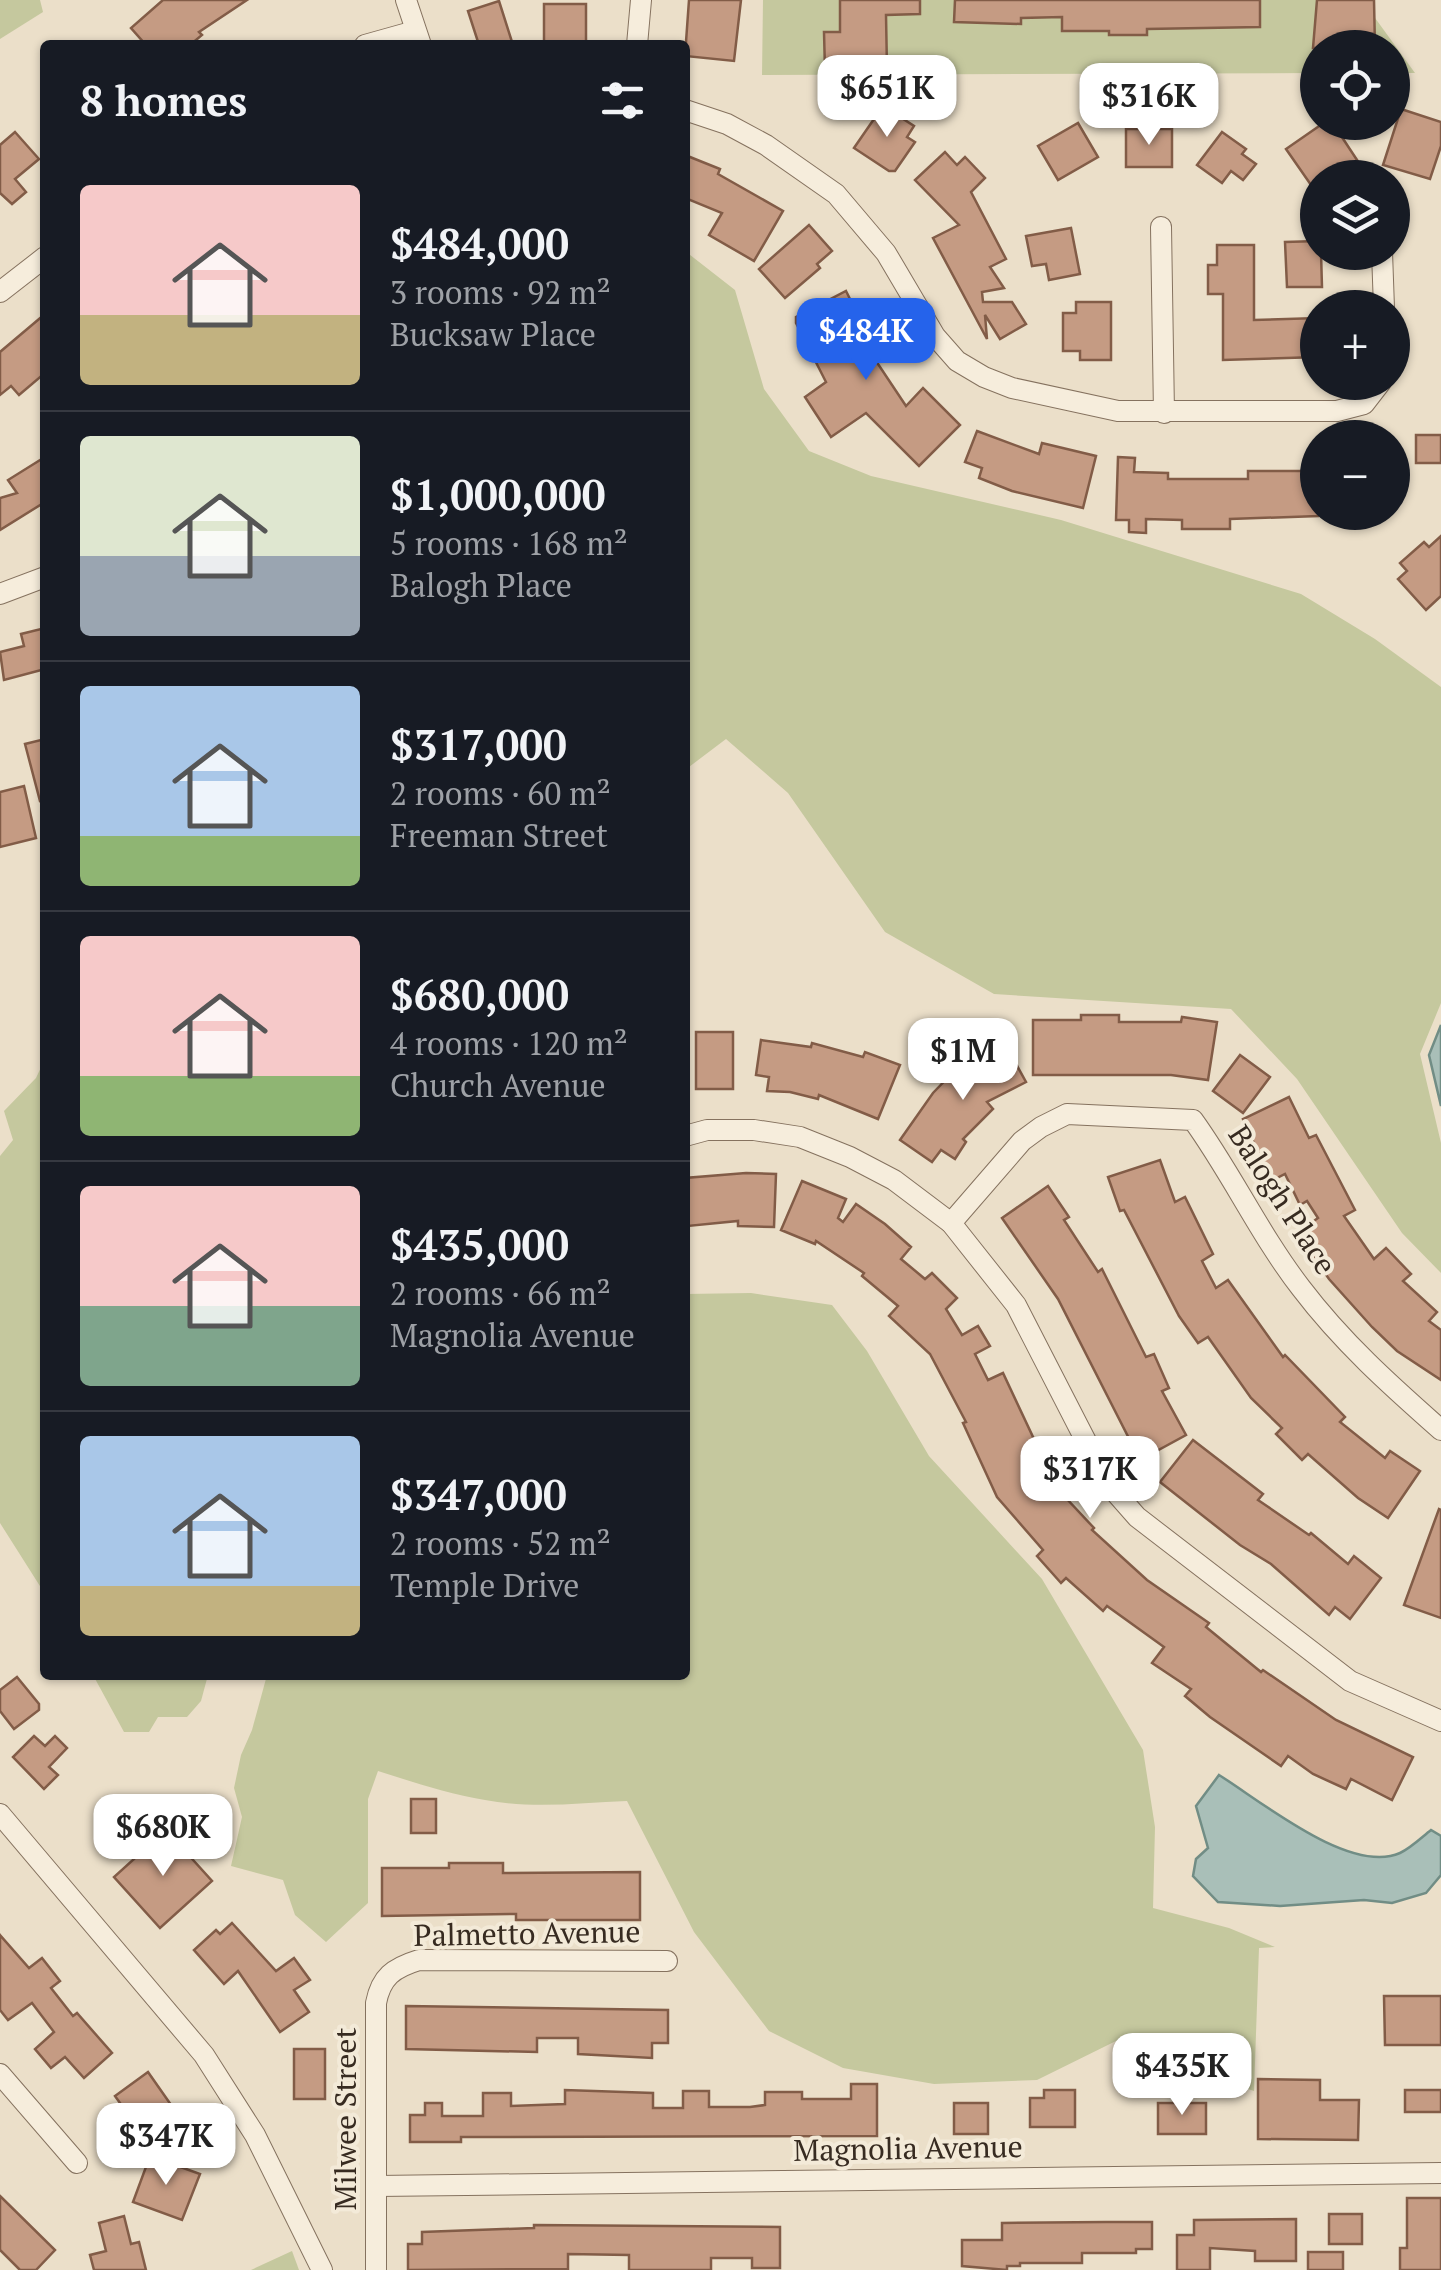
<!DOCTYPE html>
<meta charset="utf-8">
<style>
body{margin:0;font-family:"PT Serif",serif;background:#20242c;color:#f1f3f6;height:100vh;display:flex;flex-direction:column;font-size:38px;white-space:nowrap}
*{box-sizing:border-box;margin:0}
p{font-size:32px;color:#9ea1a6}
.icon{flex:none;width:55px;height:55px;fill:none;stroke:currentColor;stroke-width:2;stroke-linecap:round;stroke-linejoin:round}
.map{position:relative;flex:1;overflow:hidden}
.side{position:absolute;left:40px;top:40px;width:650px;height:1640px;display:flex;flex-direction:column;background:#171b24;border-radius:10px;box-shadow:0 2px 8px #0004}
.side>*{flex:none}
.controls{position:absolute;left:1300px;top:30px;display:grid;gap:20px}
.controls a{display:grid;place-items:center;width:110px;height:110px;border-radius:50%;background:#171b24;box-shadow:0 2px 8px #0004;font-size:50px}
.price{position:absolute;translate:-50% -85px;padding:0 22px;border-radius:20px;background:#fff;color:#222;font-size:32px;line-height:65px;filter:drop-shadow(0 2px 5px #0008)}
.price::after{content:'';position:absolute;left:50%;top:60px;width:30px;height:22px;margin-left:-15px;background:inherit;clip-path:polygon(0 0,100% 0,50% 100%)}
.price.selected{background:#2563eb;color:#fff}
ul{padding:0;list-style:none}
li{display:flex;align-items:center;gap:30px;height:250px;padding:0 40px}
li+li{border-top:2px solid #363941}
li span{display:grid;place-items:center;flex:none;width:280px;height:200px;border-radius:10px;color:#555}
li>.icon{margin-inline-start:auto}
span .icon{width:120px;height:120px;fill:#fffc;stroke-width:1}
li b{font-size:42px}
h2{display:flex;justify-content:space-between;align-items:center;height:120px;padding:0 40px;font-size:42px}
.map>svg:first-child{display:block}
.green{fill:#c5c89e}
.water{fill:#a9bfb8;stroke:#718d85;stroke-width:2.5}
.building{fill:#c59b83;stroke:#825c47;stroke-width:2.5}
.lines{fill:none;stroke-linecap:round;stroke-linejoin:round}
.minor-casing{stroke:#85725f;stroke-width:22}
.minor{stroke:#f6eddc;stroke-width:20}
.labels{text-anchor:middle;stroke-width:8;stroke-linejoin:round;paint-order:stroke}
.street-label{font-size:30px;fill:#372b21;stroke:#f3ead8}
</style>
<div class="map">
<svg width="1441" height="2270" viewBox="0 0 1441 2270">
<rect width="100%" height="100%" fill="#ebdfc9"/>
<g class="green">
<path d="M0 0H40L43 12 0 39Z"/>
<path d="M763 0H1362L1415 73H1393L1392 48H1318L1317 73 762 75Z"/>
<path d="M685 251 735 290 764 389 809 451 871 476 1061 520 1301 594 1375 639 1441 687V1003L1420 1054 1441 1143V1273L1402 1233 1297 1079 1231 1009 994 994 885 932 788 793 726 739 685 770Z"/>
<path d="M45 1059V1594L0 1523V1156L13 1140 4 1111 36 1078Z"/>
<path d="M751 1293 832 1305 867 1351 929 1456 1042 1579 1143 1750 1155 1827 1153 1908 1229 1928 1275 1947 1259 1948 1254 2091 1218 2079 1169 2042 1120 2039 1037 2080 934 2084 843 2068 769 2031 694 1932 627 1801C580 1803 531 1809 485 1800 448 1794 413 1782 378 1771L368 1799V1903L326 1942 295 1915 283 1880 231 1866 242 1817 234 1788 241 1755 252 1730 267 1675H685V1294Z"/>
<path d="M93 1675H208L201 1701 187 1717H158L149 1732H124Z"/>
<path d="M292 2251 299 2270H251Z"/>
</g>
<g class="water">
<path d="M1441 1025V1106L1429 1055Z"/>
<path d="M1219 1775C1261 1801 1350 1875 1400 1853 1411 1848 1422 1837 1431 1830L1441 1836V1875L1426 1893 1392 1903 1364 1900 1280 1906 1218 1902 1193 1876 1196 1859 1208 1848 1196 1806Z"/>
</g>
<g class="building">
<path d="M163 0H247L199 32 202 35 190 45H146L131 28Z"/>
<path d="M689 0H741L734 61 685 56Z"/>
<path d="M840 0H920V14L886 15 887 69 825 71 824 32H840Z"/>
<path d="M955 0H1260V27L1147 29V35H1109V31H1062V17L1021 18V24L954 22Z"/>
<path d="M1317 0H1374L1375 48H1313Z"/>
<path d="M499 1 513 45H479L468 11Z"/>
<rect x="544" y="4" width="42" height="41"/>
<path d="M883 106 914 126 907 137 915 142 895 171H889L854 148Z"/>
<path d="M1401 109 1441 122V146L1430 179 1383 165Z"/>
<path d="M1325 122H1332L1359 163 1337 178H1318V195L1286 149Z"/>
<path d="M1078 123 1098 157 1058 180 1038 146Z"/>
<rect x="1126" y="129" width="46" height="38"/>
<path d="M15 132 39 159 15 179 26 192 12 204 0 193V145Z"/>
<path d="M1222 132 1246 149 1242 154 1256 164 1243 180 1231 171 1222 183 1197 165Z"/>
<path d="M945 152 957 165 965 157 985 178 971 192 1006 259 990 267 1004 288 982 292 983 302H1012L1026 324 1000 339 985 315 987 339 933 238 959 225 915 180Z"/>
<path d="M685 155 720 169 718 174 783 211 754 261 709 235 722 213 685 198Z"/>
<path d="M809 225 832 251 817 264 820 268 785 298 759 269Z"/>
<path d="M1071 228 1080 274 1049 280 1046 264 1032 266 1026 236Z"/>
<path d="M1318 241V252H1321L1322 287H1287L1285 242Z"/>
<path d="M1217 245H1254V320L1318 318V357L1223 360V294H1208V265H1217Z"/>
<path d="M846 291 859 317 866 313 878 336 864 343 906 406 923 388 960 425 919 466 866 413 831 437 805 397 826 382 796 323V317Z"/>
<path d="M1076 302H1111V360H1080V351H1063V313H1076Z"/>
<path d="M45 314V373L19 395 11 386 0 395V352Z"/>
<path d="M977 431 1039 454 1042 443 1096 456 1083 508 1012 491 979 478 982 468 965 462Z"/>
<rect x="1416" y="435" width="25" height="28"/>
<path d="M45 457V502L0 530V498L17 493 8 480Z"/>
<path d="M1118 457 1135 458 1134 472 1168 473V479H1248V471H1318V516L1230 519V529H1182V520L1146 519V533L1129 532V520H1116Z"/>
<path d="M1441 536V596L1426 610 1398 579 1407 571 1400 563 1424 542 1429 547Z"/>
<path d="M45 628V669L4 680 0 652 24 646 21 634Z"/>
<path d="M45 739V800L40 801 25 744Z"/>
<path d="M24 786 36 838 0 847V792Z"/>
<path d="M1081 1015H1119V1022H1181L1182 1017 1217 1022 1208 1080 1171 1075H1033V1020H1081Z"/>
<rect x="696" y="1032" width="37" height="57"/>
<path d="M761 1040 811 1047 812 1043 863 1057 865 1052 900 1065 878 1119 819 1095 818 1099 790 1092 767 1091 769 1077 756 1075Z"/>
<path d="M1004 1042 1026 1082 987 1102 993 1109 963 1139 966 1142 955 1159 941 1150 932 1162 900 1140 933 1093 962 1063Z"/>
<path d="M1240 1055 1270 1077 1243 1113 1213 1091Z"/>
<path d="M1289 1097 1309 1138 1316 1135 1355 1210 1344 1216 1374 1259 1386 1248 1411 1274 1403 1281 1437 1312 1429 1321 1441 1330V1380L1397 1351 1372 1327 1329 1279 1297 1233 1318 1218 1307 1201 1300 1205 1285 1174 1271 1181 1243 1119Z"/>
<path d="M1160 1160 1175 1202 1185 1197 1213 1254 1202 1261 1216 1288 1228 1280 1283 1357 1285 1355 1345 1417 1340 1422 1385 1458 1390 1451 1420 1471 1388 1518 1358 1498 1308 1454 1302 1460 1276 1434 1282 1428 1251 1398 1208 1337 1198 1343 1179 1316 1124 1210 1120 1211 1108 1177Z"/>
<path d="M746 1173 776 1174 774 1227 738 1226V1221L688 1226 685 1178Z"/>
<path d="M802 1181 846 1199 838 1218 843 1222 856 1204 885 1224 911 1247 901 1259 925 1279 932 1273 957 1298 946 1309 962 1335 978 1326 990 1346 975 1354 988 1380 1003 1373 1049 1471 1069 1496 1066 1498 1094 1528 1092 1530 1147 1580 1209 1623 1206 1627 1261 1672 1263 1670 1336 1720 1413 1757 1392 1800 1351 1779 1346 1789 1313 1774 1288 1756 1281 1766 1210 1717 1185 1696 1191 1689 1152 1663 1164 1647 1107 1606 1103 1611 1066 1578 1061 1583 1037 1556 1043 1550 997 1497 963 1423 966 1422 930 1354 889 1316 898 1306 862 1276 864 1273 816 1241 815 1244 781 1230Z"/>
<path d="M1048 1186 1069 1217 1064 1220 1098 1272 1102 1269 1146 1357 1154 1354 1169 1388 1162 1391 1186 1435 1140 1460 1058 1299 1002 1218Z"/>
<path d="M1193 1440 1263 1494 1258 1500 1309 1535 1311 1533 1348 1564 1354 1556 1381 1578 1350 1619 1335 1607 1329 1615 1271 1564 1240 1545 1160 1482Z"/>
<path d="M1439 1509 1441 1510V1618L1404 1605Z"/>
<path d="M17 1677 39 1704V1710L14 1729 0 1711V1690Z"/>
<path d="M34 1736 45 1746 55 1736 67 1748 49 1767 58 1775 44 1789 13 1757Z"/>
<rect x="411" y="1799" width="25" height="34"/>
<path d="M166 1830 212 1881 160 1928 114 1877Z"/>
<path d="M449 1863H503V1873L640 1872V1920H516V1914L382 1916V1868H449Z"/>
<path d="M232 1923 276 1971 294 1958 310 1980 294 1990 309 2012 280 2032 238 1971 224 1984 194 1950 216 1930 220 1934Z"/>
<path d="M0 1935 29 1968 42 1958 60 1981 51 1988 73 2016 77 2013 112 2053 84 2078 65 2057 51 2068 35 2049 54 2032 32 2003 8 2020 0 2010Z"/>
<path d="M1384 1996H1441V2045H1385Z"/>
<path d="M406 2006 668 2010V2043H652V2058L578 2054V2038H537V2052L406 2049Z"/>
<rect x="294" y="2049" width="31" height="50"/>
<path d="M148 2072 183 2122 150 2145 115 2096Z"/>
<path d="M1258 2079 1320 2080V2100H1359L1358 2140 1258 2139Z"/>
<path d="M851 2084H877V2136L461 2137V2142H410V2115H425V2103H442V2116H483V2093H511V2106L565 2104V2090L653 2093V2108H683V2091H709V2107H750L765 2105V2092H802V2099H851Z"/>
<path d="M1044 2090H1075V2127H1030V2098H1044Z"/>
<rect x="1405" y="2090" width="36" height="22"/>
<rect x="954" y="2103" width="34" height="31"/>
<rect x="1158" y="2103" width="48" height="31"/>
<path d="M150 2156 200 2174 182 2220 133 2202Z"/>
<path d="M0 2196 55 2250 36 2270H20L0 2250Z"/>
<path d="M1407 2198H1441V2270H1400V2248H1407Z"/>
<rect x="1329" y="2214" width="33" height="30"/>
<path d="M124 2216 131 2244 139 2242 146 2270H94L90 2255 106 2251 99 2223Z"/>
<path d="M1296 2219V2261H1255V2251L1210 2248V2270H1177V2235H1194V2220Z"/>
<path d="M1106 2222H1152V2249H1136V2253H1082V2263H1020V2266H1007V2270L962 2266V2240H1002V2223Z"/>
<path d="M534 2225 780 2227V2268H752V2258H711V2270H629V2255L568 2254V2269L408 2270V2244H422V2232L534 2228Z"/>
<rect x="1308" y="2252" width="35" height="18"/>
</g>
<g class="lines">
<g class="minor-casing">
<g id="minor">
<path d="M406 0 421 45"/>
<path d="M365 45 415 31"/>
<path d="M637 45 641 0"/>
<path d="M685 110 727 124 766 145 836 194 886 253 935 336 957 361 984 377 1012 388 1118 411H1337L1364 404 1381 382"/>
<path d="M1161 227 1164 413"/>
<path d="M1382 252 1384 308"/>
<path d="M0 292 45 257"/>
<path d="M0 594 45 577"/>
<path d="M685 1136 707 1130H754L800 1137 850 1157 894 1180 951 1223 1016 1305 1108 1484 1137 1517 1350 1681 1441 1721"/>
<path d="M951 1223 1022 1141 1041 1127 1067 1114 1193 1120C1232 1174 1260 1235 1301 1288 1342 1342 1390 1385 1441 1430"/>
<path d="M0 1814 204 2055 255 2135 322 2270"/>
<path d="M0 2074 77 2163"/>
<path d="M377 2186 1441 2173"/>
<path d="M376 2270V2003C381 1977 393 1968 419 1960L667 1961"/>
</g>
</g>
<use href="#minor" class="minor"/>
</g>
<g class="labels">
<g class="street-label">
<text transform="translate(1282 1200) rotate(57)" y="10">Balogh Place</text>
<text transform="translate(527 1934) rotate(-1)" y="10">Palmetto Avenue</text>
<text transform="translate(346 2119) rotate(-90)" y="10">Milwee Street</text>
<text transform="translate(908 2149) rotate(-1)" y="10">Magnolia Avenue</text>
</g>
</g>
</svg>
<div class="controls">
<a><svg class="icon" aria-label="locate" viewBox="0 0 24 24"><circle cx="12" cy="12" r="6"/><path d="M12 2v4M12 18v4M2 12h4M18 12h4"/></svg></a>
<a><svg class="icon" aria-label="layers" viewBox="0 0 24 24"><path d="M12 4l9 5-9 5-9-5zM3 14l9 5 9-5"/></svg></a>
<a>+</a>
<a>−</a>
</div>
<b class="price" style="left:887px;top:140px">$651K</b>
<b class="price" style="left:1149px;top:148px">$316K</b>
<b class="price selected" style="left:866px;top:383px">$484K</b>
<b class="price" style="left:963px;top:1103px">$1M</b>
<b class="price" style="left:1090px;top:1521px">$317K</b>
<b class="price" style="left:163px;top:1879px">$680K</b>
<b class="price" style="left:1182px;top:2118px">$435K</b>
<b class="price" style="left:166px;top:2188px">$347K</b>
<section class="side">
<h2>8 homes<svg class="icon" aria-label="filters" viewBox="0 0 24 24"><path d="M4 7h16M4 17h16"/><circle cx="9" cy="7" r="2"/><circle cx="15" cy="17" r="2"/></svg></h2>
<ul>
<li><span style="background:linear-gradient(#f6c9c9 65%,#c2b280 0)"><svg class="icon" aria-label="home" viewBox="0 0 24 24"><path d="M3 11l9-7 9 7M6 9v11h12V9"/></svg></span><div><b>$484,000</b><p>3 rooms · 92 m²</p><p>Bucksaw Place</p></div></li>
<li><span style="background:linear-gradient(#dfe7d0 60%,#9aa5b1 0)"><svg class="icon" aria-label="home" viewBox="0 0 24 24"><path d="M3 11l9-7 9 7M6 9v11h12V9"/></svg></span><div><b>$1,000,000</b><p>5 rooms · 168 m²</p><p>Balogh Place</p></div></li>
<li><span style="background:linear-gradient(#a9c7e8 75%,#8fb573 0)"><svg class="icon" aria-label="home" viewBox="0 0 24 24"><path d="M3 11l9-7 9 7M6 9v11h12V9"/></svg></span><div><b>$317,000</b><p>2 rooms · 60 m²</p><p>Freeman Street</p></div></li>
<li><span style="background:linear-gradient(#f6c9c9 70%,#8fb573 0)"><svg class="icon" aria-label="home" viewBox="0 0 24 24"><path d="M3 11l9-7 9 7M6 9v11h12V9"/></svg></span><div><b>$680,000</b><p>4 rooms · 120 m²</p><p>Church Avenue</p></div></li>
<li><span style="background:linear-gradient(#f6c9c9 60%,#7fa58c 0)"><svg class="icon" aria-label="home" viewBox="0 0 24 24"><path d="M3 11l9-7 9 7M6 9v11h12V9"/></svg></span><div><b>$435,000</b><p>2 rooms · 66 m²</p><p>Magnolia Avenue</p></div></li>
<li><span style="background:linear-gradient(#a9c7e8 75%,#c2b280 0)"><svg class="icon" aria-label="home" viewBox="0 0 24 24"><path d="M3 11l9-7 9 7M6 9v11h12V9"/></svg></span><div><b>$347,000</b><p>2 rooms · 52 m²</p><p>Temple Drive</p></div></li>
</ul>
</section>
</div>
